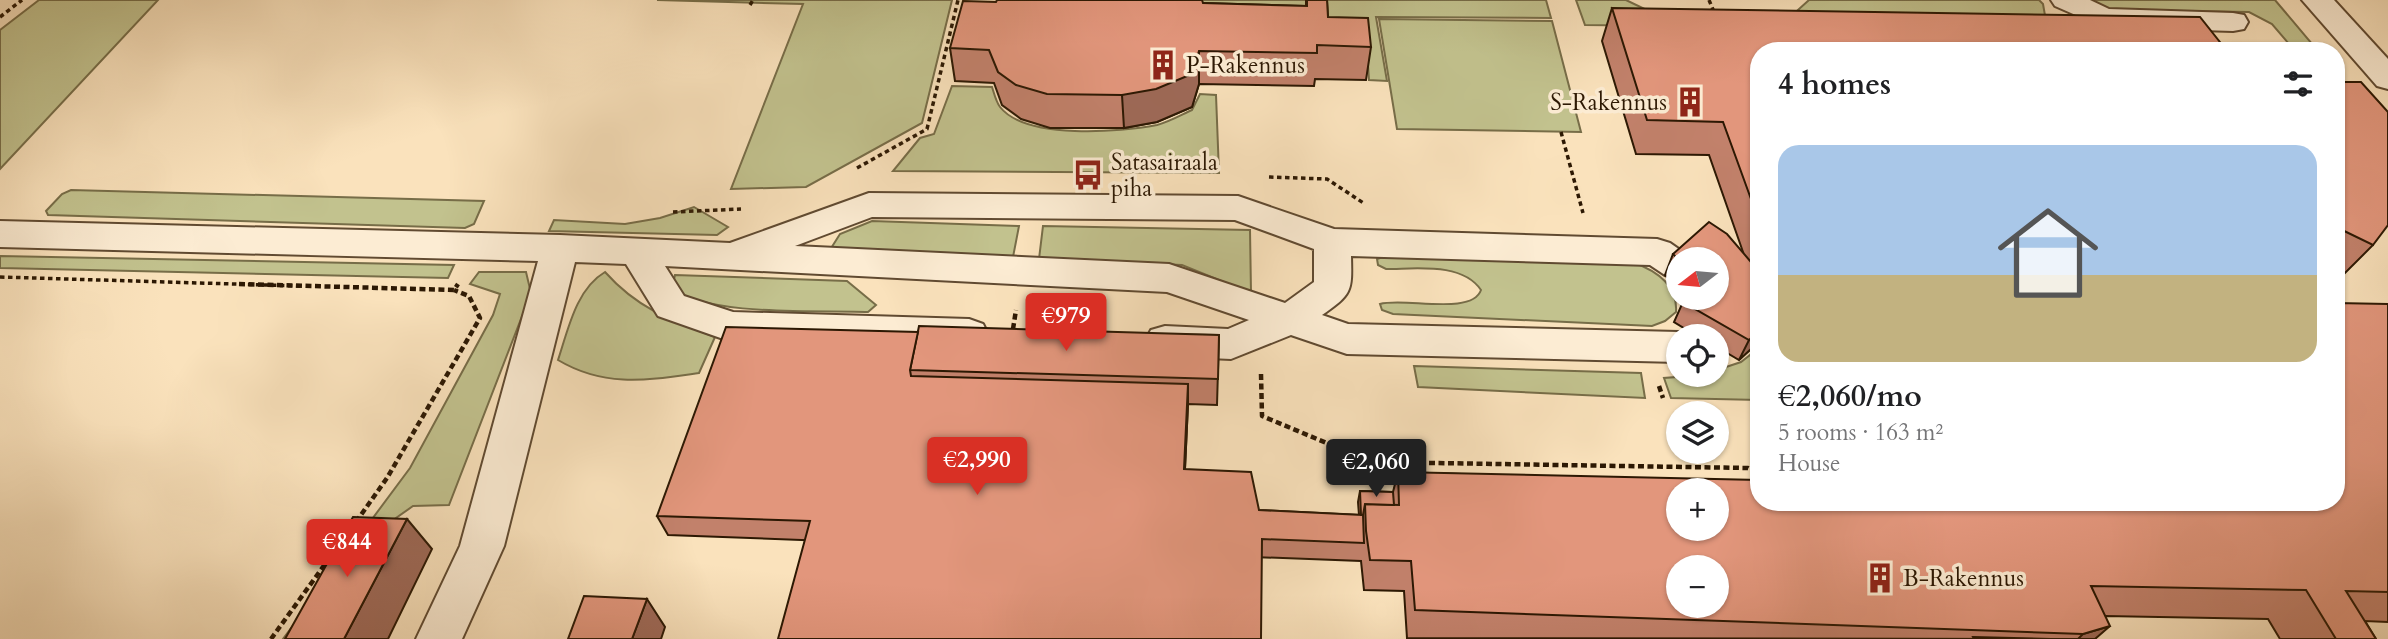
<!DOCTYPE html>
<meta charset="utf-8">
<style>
body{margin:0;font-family:Cardo,serif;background:#f2f2f2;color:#202124;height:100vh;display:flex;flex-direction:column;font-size:26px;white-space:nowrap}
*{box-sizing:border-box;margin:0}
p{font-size:23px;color:#757577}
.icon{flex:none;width:38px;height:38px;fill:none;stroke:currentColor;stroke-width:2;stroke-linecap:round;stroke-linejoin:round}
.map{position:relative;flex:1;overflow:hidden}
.details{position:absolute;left:1750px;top:42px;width:595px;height:469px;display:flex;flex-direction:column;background:#fff;border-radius:28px;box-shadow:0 2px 5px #0004}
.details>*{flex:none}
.needle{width:46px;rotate:254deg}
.controls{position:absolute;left:1666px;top:247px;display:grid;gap:14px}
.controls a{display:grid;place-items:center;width:63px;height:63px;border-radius:50%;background:#fff;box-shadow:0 2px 5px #0004;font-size:35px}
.price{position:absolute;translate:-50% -60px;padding:0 16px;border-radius:7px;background:#d93025;color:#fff;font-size:23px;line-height:46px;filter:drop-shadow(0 2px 4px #0008)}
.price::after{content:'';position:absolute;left:50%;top:42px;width:21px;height:16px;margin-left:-10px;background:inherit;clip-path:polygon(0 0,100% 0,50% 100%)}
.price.active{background:#222;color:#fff}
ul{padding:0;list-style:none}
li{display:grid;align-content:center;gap:14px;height:371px;padding:0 28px}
li span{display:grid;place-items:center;height:217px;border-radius:21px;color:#555}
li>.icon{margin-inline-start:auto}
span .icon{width:126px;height:126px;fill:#fffc;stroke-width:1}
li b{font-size:30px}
h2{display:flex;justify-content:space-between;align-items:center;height:84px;padding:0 28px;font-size:30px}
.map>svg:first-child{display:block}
.green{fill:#c2c28e;stroke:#776d48;stroke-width:2}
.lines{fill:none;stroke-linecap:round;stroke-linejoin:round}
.minor-casing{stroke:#604a31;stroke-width:4}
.path-far1{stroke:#2c1803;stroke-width:3.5;stroke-dasharray:4.5 3.5;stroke-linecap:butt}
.path{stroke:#2c1803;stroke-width:4.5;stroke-dasharray:6 3.5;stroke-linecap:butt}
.minor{fill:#fcecd3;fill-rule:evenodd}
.wall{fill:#c2816b;stroke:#2c1803;stroke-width:2}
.shaded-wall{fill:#9e6957;stroke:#2c1803;stroke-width:2}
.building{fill:#e2967c;stroke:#2c1803;stroke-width:2;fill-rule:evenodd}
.labels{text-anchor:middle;stroke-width:7;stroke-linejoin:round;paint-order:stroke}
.poi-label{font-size:23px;fill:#2c1803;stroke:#fcecd3;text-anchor:start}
</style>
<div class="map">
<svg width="2388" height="639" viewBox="0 0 2388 639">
<rect width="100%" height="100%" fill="#fae2bc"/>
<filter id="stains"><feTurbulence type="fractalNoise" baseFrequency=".00286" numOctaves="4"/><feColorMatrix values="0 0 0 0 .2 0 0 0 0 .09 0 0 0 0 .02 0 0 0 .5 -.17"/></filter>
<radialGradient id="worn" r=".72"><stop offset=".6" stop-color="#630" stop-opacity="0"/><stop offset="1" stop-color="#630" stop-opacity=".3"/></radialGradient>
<g class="green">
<path d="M39 0H158L0 169V30Z"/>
<path d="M657 0H952L922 123 806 187 731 189 803 4Z"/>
<path d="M1160 0H1546L1551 18 1376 17 1387 81 1369 80 1367 50Z"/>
<path d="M1576 0H1626L1680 26 1585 25Z"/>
<path d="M1809 0H2039L2043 4 2046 21 1788 19Z"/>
<path d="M2085 0H2275L2318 51H2295L2272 24 2249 12 2105 10Z"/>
<path d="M1379 19 1552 21 1581 132 1397 129Z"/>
<path d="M952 86 992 87C994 93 996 102 1000 107 1026 140 1121 132 1157 125 1169 122 1181 115 1192 110L1200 94 1216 95 1219 173 893 171 920 138 934 134Z"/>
<path d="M71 190 484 201 474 224 465 228 48 215 46 211 62 194Z"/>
<path d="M694 207 728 227 717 235 549 231 554 220 625 224 660 218Z"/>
<path d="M872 221 1019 226 1013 257 828 253 840 234Z"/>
<path d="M1043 226 1250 230 1251 293 1182 265 1039 259Z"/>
<path d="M1389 255 1632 262C1655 270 1678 285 1676 312L1665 321 1652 326 1393 314 1382 310 1380 304C1404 297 1472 316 1481 290 1462 262 1416 269 1386 269L1378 265 1377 259Z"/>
<path d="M0 256 454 265 448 278 0 268Z"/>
<path d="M479 272H526L531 293 449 505 413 506 389 523 327 639H283L410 468 493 315 500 294 470 284Z"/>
<path d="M605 272C637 308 670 320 715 337L699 373C648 380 605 388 558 360 568 330 576 289 605 272Z"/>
<path d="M675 275 847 281 876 305 868 312C819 310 709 317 672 288Z"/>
<path d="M1755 351H1759V400L1671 398 1664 378 1717 374V370L1741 362Z"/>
<path d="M1414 366 1641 373 1645 398 1418 387Z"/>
</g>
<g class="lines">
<g class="minor-casing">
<g id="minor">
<path d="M2051 0H2090L2109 9 2233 13 2244 15 2248 22 2244 29 2233 31 2103 27 2055 6Z"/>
<path d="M2302 0H2334L2388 59V89L2377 86Z"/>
<path d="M869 193 1238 196 1334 229 1657 239 1670 243 1693 259H1678V278L1665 275 1650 265 1351 256C1352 292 1352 294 1322 315L1348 324 1678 332 1691 336H1678V362L1347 354 1291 335 1231 359 1165 356 1151 352 1145 341 1151 330 1165 326 1228 329 1249 320 1167 292 665 266 684 296 733 312 969 319 983 324 988 334 983 344 969 349 732 342 658 316 626 264 575 262 504 546 462 639H416L460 546 538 261 0 247V221L560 235 730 243ZM872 217 1235 220 1314 249V282L1285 303 1169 264 795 246Z"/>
</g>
</g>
<g class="path-far1">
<path d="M1709 0 1714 12"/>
<path d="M750 5 753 0"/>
<path d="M0 17 22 0"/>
<path d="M1561 132 1583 213"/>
<path d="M857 168 927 129 958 0"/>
<path d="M1269 177 1327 179 1365 204"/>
<path d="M673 212 741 209"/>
<path d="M0 277 300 286"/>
</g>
<g class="path">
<path d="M239 284 454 290 458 284"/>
<path d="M1013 329 1016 310"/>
<path d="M1261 374 1262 416 1372 462 1375 494"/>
<path d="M1659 386 1663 398"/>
<path d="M1372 462 1748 468 1759 474"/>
<path d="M356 522 387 478 480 318 469 296 454 290"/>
<path d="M271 639 336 549"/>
</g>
<use href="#minor" class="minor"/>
</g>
<g class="wall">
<path d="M1306 0H1327L1328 17 1371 47 1366 80 1315 79 1314 86 1199 84 1192 107 1157 122 1124 128H1050L1021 119 1002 105 994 83 955 81 950 48 996 2 1203 3 1306 6Z"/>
<path d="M1612 8 1759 51V333L1751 349 1739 360 1717 347V336H1697L1674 322 1683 302 1682 298H1717L1678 259V289L1665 275 1673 254 1743 252 1709 155 1636 154 1602 41Z"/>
<path d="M2336 82 2373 245 2340 278 2336 275Z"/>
<path d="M2388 304V622L2365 621 2376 639H2280L2268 619 2105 616 2095 639 1407 638 1404 591 1364 590 1361 561 668 535 657 516 918 332 1219 335 1217 405 1188 404 1185 469 1259 510 1359 515 1358 502 1360 491 1393 492 1398 472 2336 502Z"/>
</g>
<g class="shaded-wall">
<path d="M1199 51V84L1192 107 1157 122 1124 128 1122 95Z"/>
<path d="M1759 331V333L1751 349 1739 360 1749 340Z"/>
<path d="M1188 384V404L1184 489V469Z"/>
<path d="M407 519 432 549 388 639H344Z"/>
<path d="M647 599 665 627 661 639H632Z"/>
<path d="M2110 626 2095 639H2078L2083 634Z"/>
</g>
<g class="building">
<path d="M997 0H1202L1203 3 1307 6V0H1327L1328 17 1368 18 1371 47 1317 45V53L1199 51 1192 74 1156 89 1122 95 1047 94 1016 85 998 72 989 50 950 48 963 1 996 2Z"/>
<path d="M1612 8 2200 17 2227 51H1759V221L1723 122 1647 120Z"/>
<path d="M2336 82H2361L2388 112V225L2373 245 2336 227Z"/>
<path d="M1709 222 1727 234 1751 262 1759 283V331L1749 340 1683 302 1688 298H1717V259H1678L1673 254Z"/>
<path d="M2336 303 2388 304V592L2346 591 2376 639H2336L2306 590 2091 586 2110 626 2083 634 1415 610 1411 561 1370 560 1366 531 1365 504 1399 505 1398 472 1759 480V502H2336ZM1678 490H1717V528H1678ZM1678 567H1717V606H1678Z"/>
<path d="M919 326 1219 335 1218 379 910 370Z"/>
<path d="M726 327 918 332 910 370 911 376 1188 384 1184 469 1251 472 1259 510 1363 515 1364 543 1262 539 1261 639H778L810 521 657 516Z"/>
<path d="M1360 491 1393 492 1394 505 1365 504 1363 515H1361Z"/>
<path d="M353 517 407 519 344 639H285Z"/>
<path d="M584 596 647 599 632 639H568Z"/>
<path d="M1973 637 2051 639H1974Z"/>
</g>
<defs>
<g id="building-bare" transform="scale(2.415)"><path d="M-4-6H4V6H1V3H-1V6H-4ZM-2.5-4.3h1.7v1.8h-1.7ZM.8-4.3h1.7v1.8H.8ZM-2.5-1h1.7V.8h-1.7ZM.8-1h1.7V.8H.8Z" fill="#8f2418" stroke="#fcecd3" stroke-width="2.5" paint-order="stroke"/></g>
<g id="bus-bare" transform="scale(2.415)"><path d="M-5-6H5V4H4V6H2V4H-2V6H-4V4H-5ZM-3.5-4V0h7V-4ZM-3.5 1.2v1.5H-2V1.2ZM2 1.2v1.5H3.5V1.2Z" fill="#8f2418" stroke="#fcecd3" stroke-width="2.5" paint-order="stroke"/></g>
</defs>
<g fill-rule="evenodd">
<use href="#building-bare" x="1163" y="65"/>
<use href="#building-bare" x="1690" y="102"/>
<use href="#bus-bare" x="1088" y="175"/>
<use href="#building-bare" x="1880" y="578"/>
</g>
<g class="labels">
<g class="poi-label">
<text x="1186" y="73">P-Rakennus</text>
<text x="1667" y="110" text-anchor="end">S-Rakennus</text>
<text x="1111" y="170">Satasairaala<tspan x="1111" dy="26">piha</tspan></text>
<text x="1903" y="586">B-Rakennus</text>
</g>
</g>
<rect width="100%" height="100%" filter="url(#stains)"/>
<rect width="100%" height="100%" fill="url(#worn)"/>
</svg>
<div class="controls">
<a><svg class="needle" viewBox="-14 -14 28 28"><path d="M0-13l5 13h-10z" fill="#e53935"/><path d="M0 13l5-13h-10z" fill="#757577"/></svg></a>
<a><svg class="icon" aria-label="locate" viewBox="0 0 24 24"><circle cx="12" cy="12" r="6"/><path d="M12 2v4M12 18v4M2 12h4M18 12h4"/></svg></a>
<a><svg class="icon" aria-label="layers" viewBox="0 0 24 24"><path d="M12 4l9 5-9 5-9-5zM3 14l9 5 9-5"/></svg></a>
<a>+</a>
<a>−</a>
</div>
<b class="price" style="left:1066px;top:353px">€979</b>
<b class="price" style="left:977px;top:497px">€2,990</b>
<b class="price active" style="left:1376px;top:499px">€2,060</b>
<b class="price" style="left:347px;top:579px">€844</b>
<section class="details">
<h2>4 homes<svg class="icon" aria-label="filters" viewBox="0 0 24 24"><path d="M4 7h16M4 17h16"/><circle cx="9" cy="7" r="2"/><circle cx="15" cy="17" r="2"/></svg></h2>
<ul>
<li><span style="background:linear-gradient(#a9c7e8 60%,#c2b280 0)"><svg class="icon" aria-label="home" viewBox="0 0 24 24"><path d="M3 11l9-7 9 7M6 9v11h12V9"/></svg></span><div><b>€2,060/mo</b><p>5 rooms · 163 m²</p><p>House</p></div></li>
</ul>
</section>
</div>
